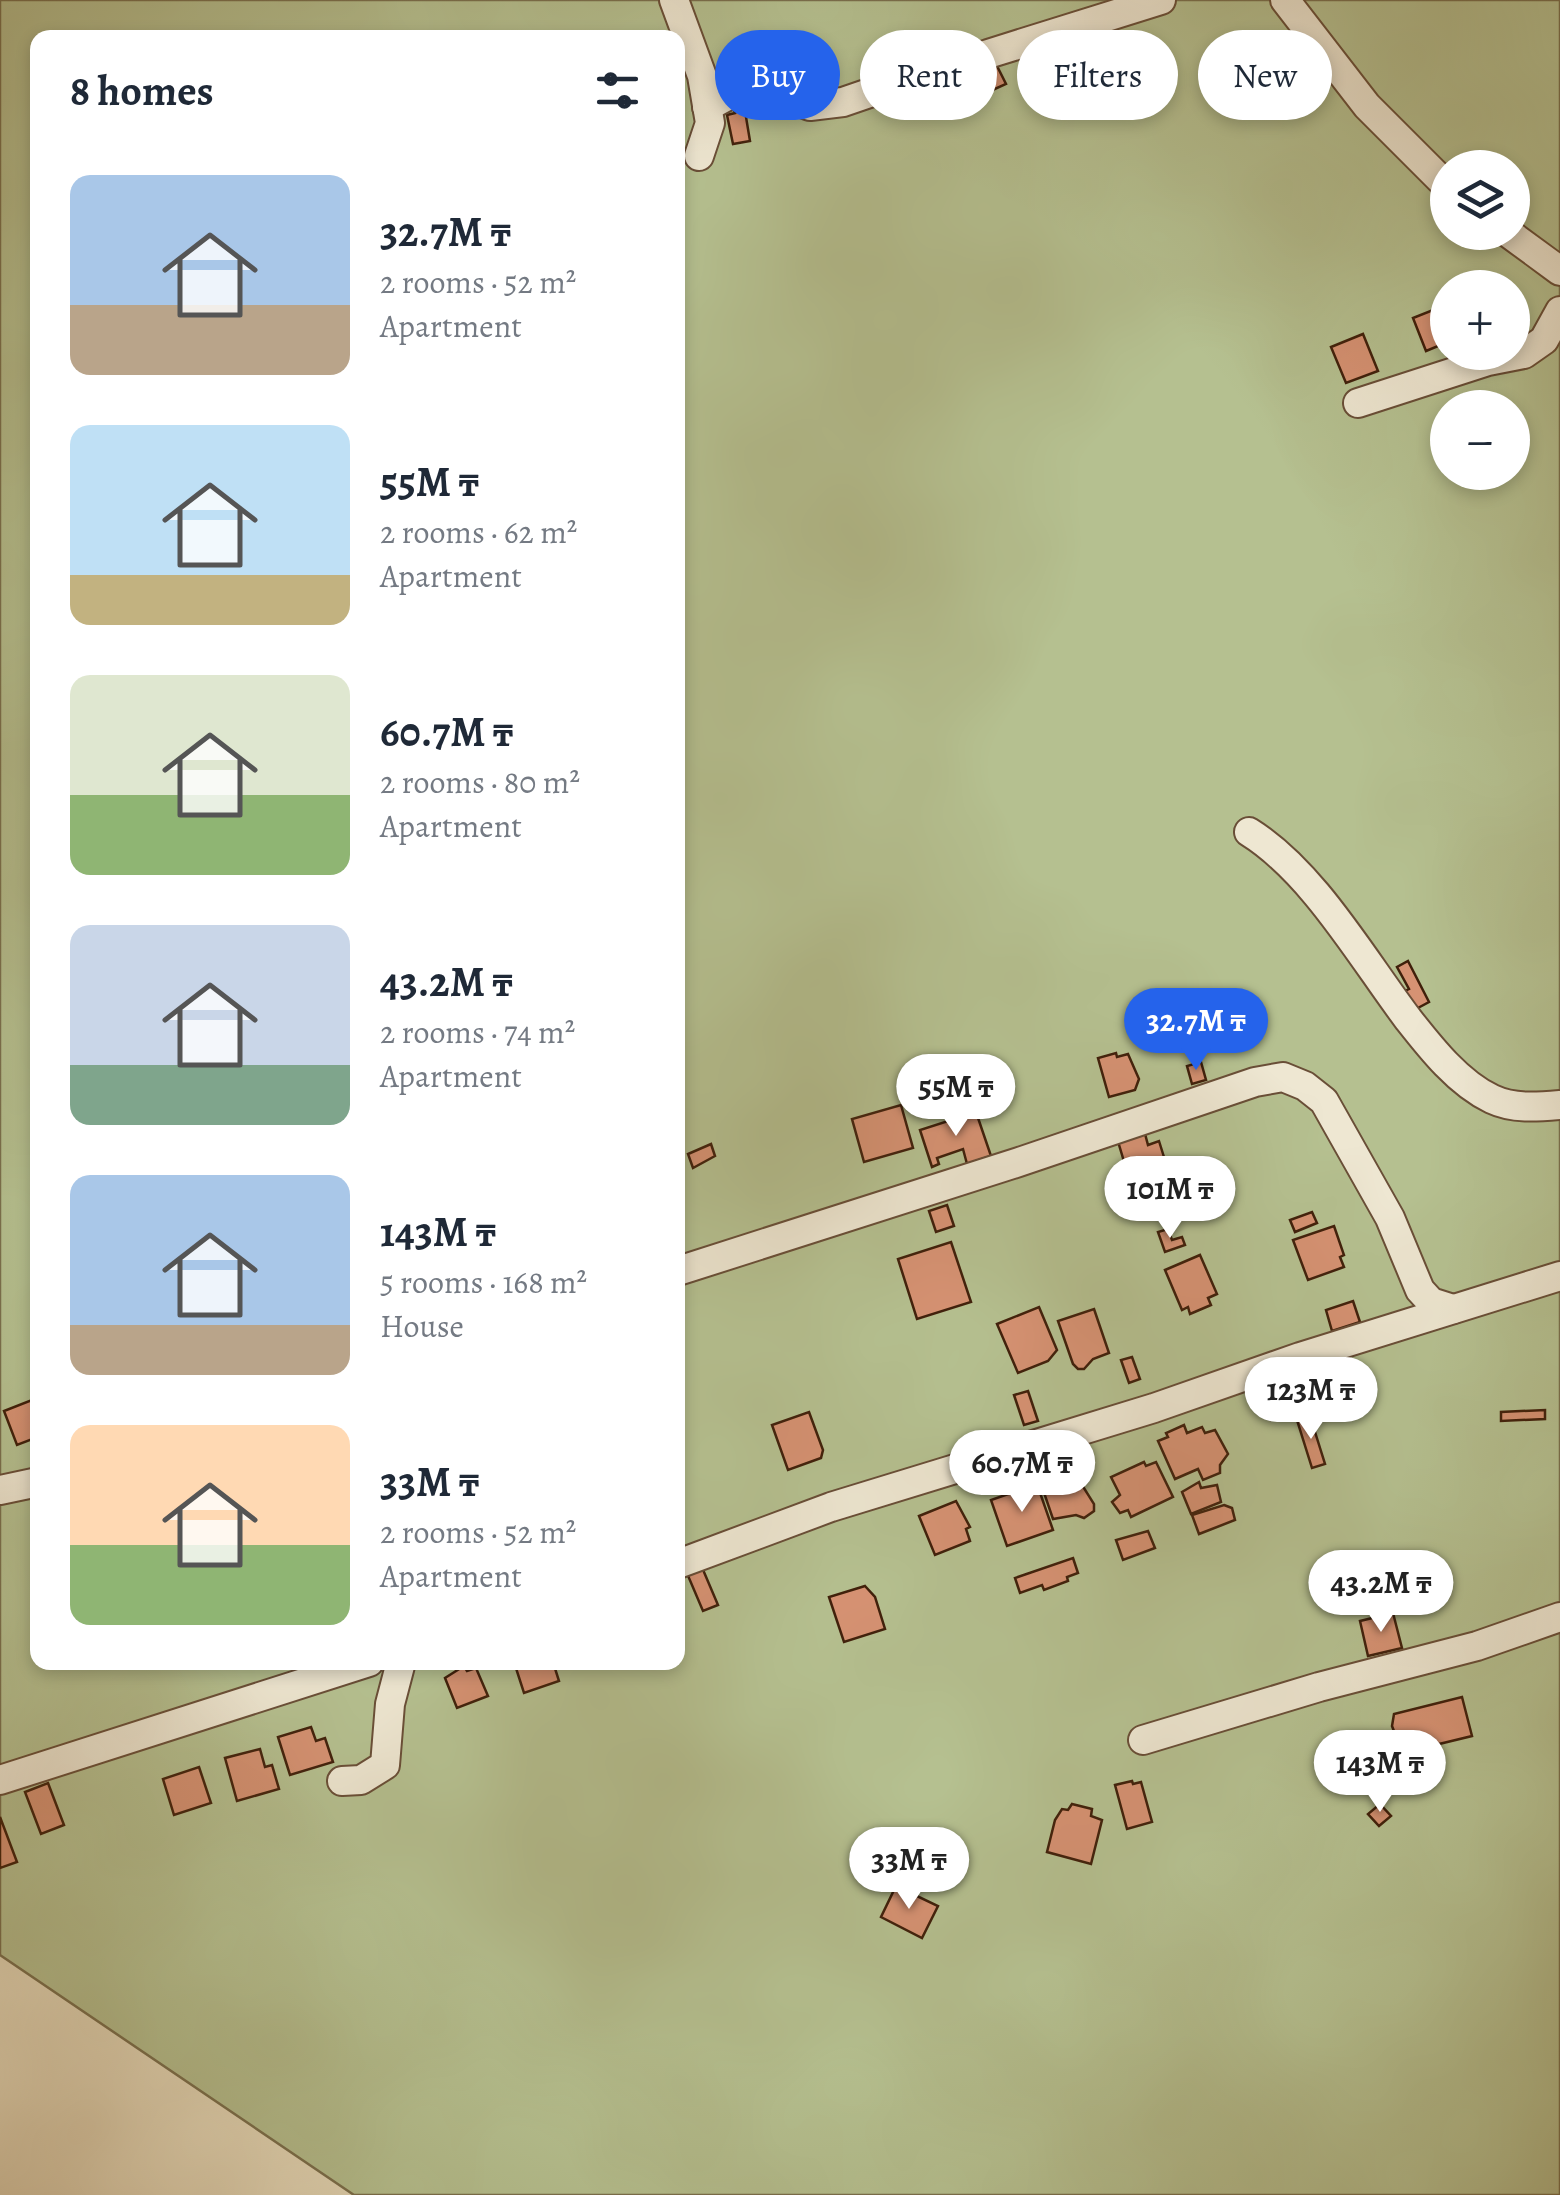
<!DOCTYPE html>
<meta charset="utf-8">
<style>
body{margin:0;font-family:Alegreya,serif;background:#f2f2f3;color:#1f2937;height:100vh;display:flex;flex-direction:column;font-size:38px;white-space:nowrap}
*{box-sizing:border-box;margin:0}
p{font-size:32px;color:#747a83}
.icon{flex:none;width:55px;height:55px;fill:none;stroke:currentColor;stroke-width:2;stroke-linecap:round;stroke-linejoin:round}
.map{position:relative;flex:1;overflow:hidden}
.sheet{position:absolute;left:30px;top:30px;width:655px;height:1640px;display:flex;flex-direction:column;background:#fff;border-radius:20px;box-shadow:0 5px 15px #0003}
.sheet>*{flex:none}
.guide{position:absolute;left:715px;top:30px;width:695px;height:90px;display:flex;gap:20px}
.buttons{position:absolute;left:1430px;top:150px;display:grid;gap:20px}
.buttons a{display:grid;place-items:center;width:100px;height:100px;border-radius:50%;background:#fff;box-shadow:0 5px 15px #0003;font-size:50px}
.price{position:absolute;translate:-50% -85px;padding:0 22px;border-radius:35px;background:#fff;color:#222;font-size:32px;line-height:65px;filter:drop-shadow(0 2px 5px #0008)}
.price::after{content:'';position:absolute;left:50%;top:60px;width:30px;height:22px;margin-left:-15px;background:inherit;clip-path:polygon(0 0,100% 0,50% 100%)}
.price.current{background:#2563eb;color:#fff}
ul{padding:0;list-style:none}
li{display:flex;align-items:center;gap:30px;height:250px;padding:0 40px}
li span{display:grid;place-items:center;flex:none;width:280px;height:200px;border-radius:20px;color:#555}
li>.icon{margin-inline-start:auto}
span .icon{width:120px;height:120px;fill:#fffc;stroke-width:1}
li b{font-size:42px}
h2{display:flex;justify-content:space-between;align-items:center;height:120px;padding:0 40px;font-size:42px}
.chip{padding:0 35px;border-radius:45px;background:#fff;box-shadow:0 5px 15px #0003;font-size:35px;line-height:90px}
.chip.current{background:#2563eb;color:#fff}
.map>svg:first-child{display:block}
.garden{fill:#b5c090;stroke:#7a704e;stroke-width:2.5;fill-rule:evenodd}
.building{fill:#d69273;stroke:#40200b;stroke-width:2.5}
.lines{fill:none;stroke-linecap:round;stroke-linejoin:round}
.minor-casing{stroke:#694e37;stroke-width:32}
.minor{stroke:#eee7d2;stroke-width:28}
</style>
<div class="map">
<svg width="1560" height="2195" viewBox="0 0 1560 2195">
<rect width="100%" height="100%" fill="#e5daba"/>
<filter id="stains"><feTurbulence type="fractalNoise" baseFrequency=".002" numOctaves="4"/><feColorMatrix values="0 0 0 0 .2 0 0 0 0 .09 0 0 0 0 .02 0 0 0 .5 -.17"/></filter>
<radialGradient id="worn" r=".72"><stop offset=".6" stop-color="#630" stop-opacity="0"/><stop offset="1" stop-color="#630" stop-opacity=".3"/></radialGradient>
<path class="garden" d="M0 0H1560V2195H354L0 1955ZM38 38H678V1662H38ZM1448 168H1512V232H1448ZM1448 288H1512V352H1448ZM1448 408H1512V472H1448Z"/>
<g class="building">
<path d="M1039 43 1047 65 1030 72 1024 54Z"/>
<path d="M995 62 1006 84 986 93 976 70Z"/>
<path d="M744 105 750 141 733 144 727 115 735 113 733 107Z"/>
<path d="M1443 306 1448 318V342L1426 351 1413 318Z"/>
<path d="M1363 334 1378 371 1346 383 1331 347Z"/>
<path d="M1408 961 1429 1002 1416 1009 1401 993 1409 989 1397 967Z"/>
<path d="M1116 1053 1117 1057 1128 1054 1139 1079 1135 1090 1109 1097 1098 1058Z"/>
<path d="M1201 1062 1206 1080 1192 1084 1187 1066Z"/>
<path d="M901 1105 913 1148 864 1162 852 1119Z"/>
<path d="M976 1112 991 1156 967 1164 963 1149 937 1158 939 1164 932 1167 920 1130Z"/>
<path d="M1144 1130 1148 1145 1159 1141 1172 1183 1134 1195 1117 1138Z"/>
<path d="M711 1144 715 1156 693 1168 688 1154Z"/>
<path d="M947 1205 954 1226 936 1232 929 1211Z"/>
<path d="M1312 1212 1317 1223 1295 1232 1290 1220Z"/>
<path d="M1334 1226 1344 1255 1340 1257 1344 1267 1308 1280 1293 1240Z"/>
<path d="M1168 1229 1172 1240 1182 1237 1185 1245 1165 1252 1158 1232Z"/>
<path d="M951 1242 971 1302 917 1319 898 1259Z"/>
<path d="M1200 1255 1217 1294 1208 1298 1211 1305 1190 1314 1188 1307 1182 1310 1165 1270Z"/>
<path d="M1353 1301 1360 1322 1332 1331 1326 1310Z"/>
<path d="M1039 1307 1057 1350 1048 1361 1018 1373 997 1324Z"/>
<path d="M1094 1309 1109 1353 1093 1359 1084 1369H1078L1073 1364 1058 1321Z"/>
<path d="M1132 1357 1140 1379 1129 1383 1121 1360Z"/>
<path d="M1274 1376 1289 1413 1271 1420 1256 1384Z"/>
<path d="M1028 1391 1038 1421 1024 1425 1014 1395Z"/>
<path d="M37 1398 38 1437 17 1445 4 1411Z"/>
<path d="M1545 1410V1419L1501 1421V1412Z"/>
<path d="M809 1412 823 1450 821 1458 788 1470 772 1425Z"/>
<path d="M1310 1416 1325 1464 1312 1468 1297 1420Z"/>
<path d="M1184 1425 1187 1433 1202 1427 1205 1433 1215 1430 1228 1454 1220 1465V1473L1203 1480 1198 1469 1175 1479 1158 1441 1168 1437 1166 1433Z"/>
<path d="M1144 1462 1146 1466 1156 1462 1173 1497 1131 1517 1128 1510 1120 1513 1112 1502 1120 1495 1111 1477Z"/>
<path d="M1072 1469 1094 1504V1511L1084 1518 1076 1515 1053 1519 1039 1478 1045 1473 1055 1475Z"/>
<path d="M1199 1482 1201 1488 1217 1485 1221 1502 1191 1514 1182 1492Z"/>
<path d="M1037 1484 1053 1530 1007 1546 991 1500Z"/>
<path d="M956 1501 970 1527 966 1529 970 1541 935 1555 919 1516Z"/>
<path d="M1224 1505 1232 1508 1235 1520 1199 1534 1192 1515Z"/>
<path d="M1148 1531 1155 1548 1123 1560 1116 1540Z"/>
<path d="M1073 1558 1078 1573 1067 1577 1068 1581 1044 1590 1042 1585 1020 1593 1015 1578Z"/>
<path d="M701 1565 718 1605 703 1611 686 1571Z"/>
<path d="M865 1586 875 1597 885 1629 844 1642 829 1597Z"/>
<path d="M1393 1613 1402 1648 1368 1656 1360 1621Z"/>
<path d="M514 1662H553L559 1681 524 1693Z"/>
<path d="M464 1666 467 1671 476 1668 488 1696 457 1708 445 1678Z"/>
<path d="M1462 1697 1472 1736 1431 1746 1434 1760 1416 1765 1413 1752 1407 1751 1404 1743 1399 1744 1392 1726 1394 1714Z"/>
<path d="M311 1727 316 1741 325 1738 333 1762 290 1775 278 1737Z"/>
<path d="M260 1749 265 1767 272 1765 279 1789 237 1801 225 1758Z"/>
<path d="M199 1767 211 1803 174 1815 163 1779Z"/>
<path d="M1132 1781 1133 1784 1141 1782 1152 1822 1127 1829 1115 1785Z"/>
<path d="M48 1783 64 1825 41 1834 25 1792Z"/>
<path d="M1072 1804 1092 1809 1091 1816 1102 1820 1091 1864 1047 1852 1055 1820 1062 1809 1068 1810Z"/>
<path d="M1380 1804 1391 1816 1379 1826 1368 1814Z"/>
<path d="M0 1817 17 1862 0 1868Z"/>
<path d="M896 1886 938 1906 922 1938 881 1917Z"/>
</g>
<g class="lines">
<g class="minor-casing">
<g id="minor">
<path d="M674 0 702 76 710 123 699 156"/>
<path d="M1285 0 1367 106 1448 187"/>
<path d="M707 107 744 87 772 91 810 106 843 102 878 90 913 85 944 75 988 54 1161 0"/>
<path d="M1507 232 1560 271"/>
<path d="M1358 403 1488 361 1524 354 1544 340 1560 311"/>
<path d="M1249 832C1313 872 1362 958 1408 1019 1430 1047 1458 1083 1492 1099 1513 1109 1537 1107 1560 1105"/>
<path d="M678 1271 1019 1162 1255 1082 1283 1077 1305 1086 1324 1101 1390 1218 1420 1290 1431 1302 1453 1309"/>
<path d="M0 1490 38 1482"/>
<path d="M678 1564 831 1507 1154 1408 1300 1357 1560 1276"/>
<path d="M1143 1740 1319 1687 1477 1646 1560 1617"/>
<path d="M0 1780 369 1662"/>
<path d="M342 1781 361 1780 385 1765 390 1704 401 1662"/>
</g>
</g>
<use href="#minor" class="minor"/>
</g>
<rect width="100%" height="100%" filter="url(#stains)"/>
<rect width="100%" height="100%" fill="url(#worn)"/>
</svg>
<div class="buttons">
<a><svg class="icon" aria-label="layers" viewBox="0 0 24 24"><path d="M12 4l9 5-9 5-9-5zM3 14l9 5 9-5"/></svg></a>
<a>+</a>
<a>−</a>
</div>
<b class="price current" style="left:1196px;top:1073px">32.7M ₸</b>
<b class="price" style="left:956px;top:1139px">55M ₸</b>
<b class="price" style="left:1170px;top:1241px">101M ₸</b>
<b class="price" style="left:1311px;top:1442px">123M ₸</b>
<b class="price" style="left:1022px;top:1515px">60.7M ₸</b>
<b class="price" style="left:1381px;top:1635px">43.2M ₸</b>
<b class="price" style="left:1380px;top:1815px">143M ₸</b>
<b class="price" style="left:909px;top:1912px">33M ₸</b>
<div class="guide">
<a class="chip current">Buy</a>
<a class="chip">Rent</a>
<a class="chip">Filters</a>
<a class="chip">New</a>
</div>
<section class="sheet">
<h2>8 homes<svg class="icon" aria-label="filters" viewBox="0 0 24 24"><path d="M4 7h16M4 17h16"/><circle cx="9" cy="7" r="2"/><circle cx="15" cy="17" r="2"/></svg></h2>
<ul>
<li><span style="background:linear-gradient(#a9c7e8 65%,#b9a48a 0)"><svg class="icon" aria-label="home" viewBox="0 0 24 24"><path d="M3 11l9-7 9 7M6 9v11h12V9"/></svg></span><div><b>32.7M ₸</b><p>2 rooms · 52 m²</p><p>Apartment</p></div></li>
<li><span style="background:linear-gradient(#bfe0f5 75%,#c2b280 0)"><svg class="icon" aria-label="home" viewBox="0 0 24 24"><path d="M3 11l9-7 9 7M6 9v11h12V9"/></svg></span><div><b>55M ₸</b><p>2 rooms · 62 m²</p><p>Apartment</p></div></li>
<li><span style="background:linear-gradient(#dfe7d0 60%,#8fb573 0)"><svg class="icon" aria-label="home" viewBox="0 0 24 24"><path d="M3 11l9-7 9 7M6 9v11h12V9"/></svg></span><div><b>60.7M ₸</b><p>2 rooms · 80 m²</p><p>Apartment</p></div></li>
<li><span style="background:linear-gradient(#c9d6e8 70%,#7fa58c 0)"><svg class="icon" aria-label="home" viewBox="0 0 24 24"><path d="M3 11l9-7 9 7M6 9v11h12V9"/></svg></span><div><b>43.2M ₸</b><p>2 rooms · 74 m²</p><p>Apartment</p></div></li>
<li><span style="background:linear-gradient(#a9c7e8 75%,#b9a48a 0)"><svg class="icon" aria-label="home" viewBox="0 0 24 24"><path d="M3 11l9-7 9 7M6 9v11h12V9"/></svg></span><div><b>143M ₸</b><p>5 rooms · 168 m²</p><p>House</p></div></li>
<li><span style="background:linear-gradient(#ffd9b3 60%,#8fb573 0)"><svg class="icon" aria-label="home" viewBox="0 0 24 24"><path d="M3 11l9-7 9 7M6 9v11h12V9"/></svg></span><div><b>33M ₸</b><p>2 rooms · 52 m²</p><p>Apartment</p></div></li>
</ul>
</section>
</div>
